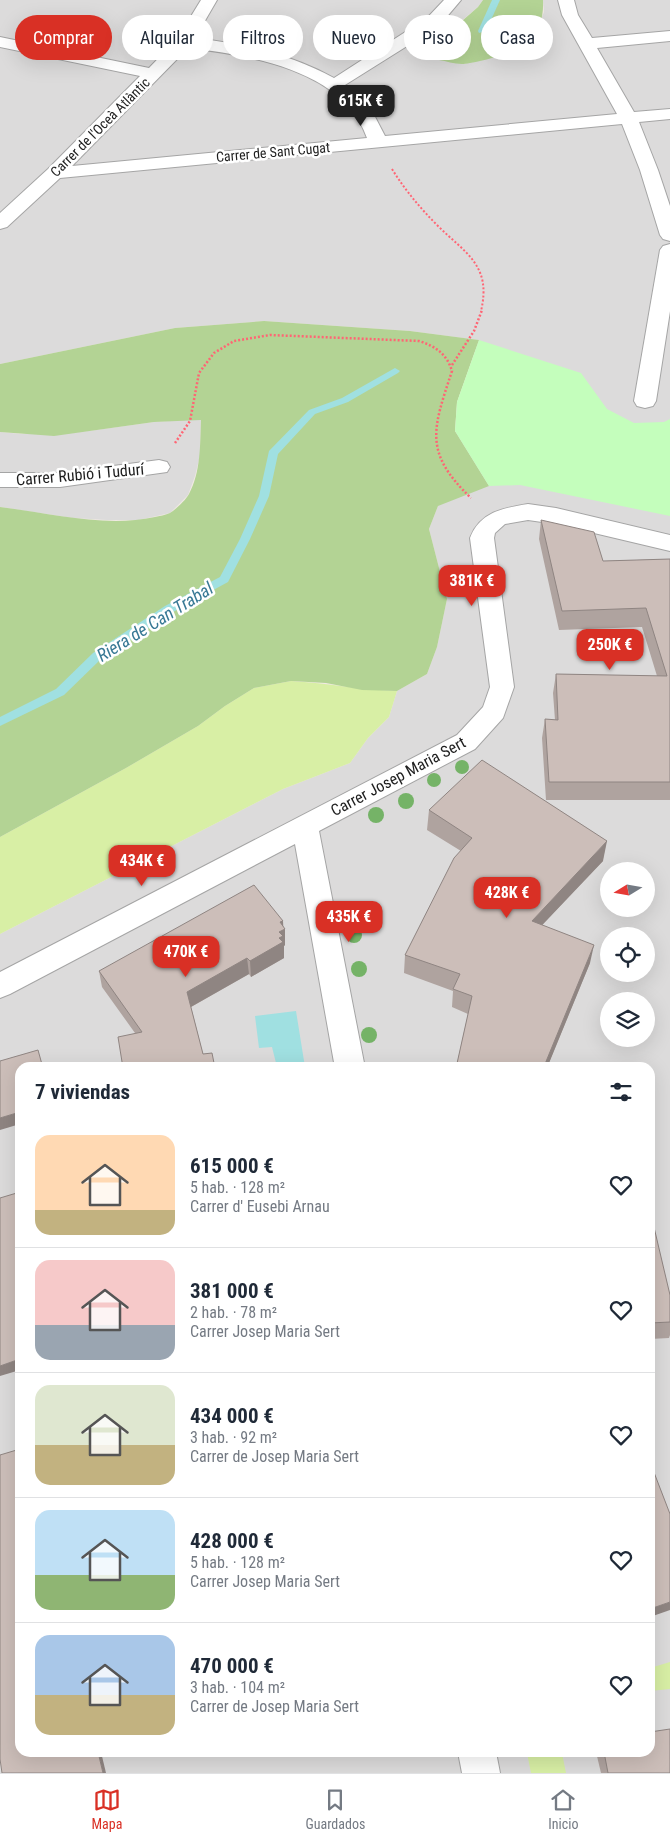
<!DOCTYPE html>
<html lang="es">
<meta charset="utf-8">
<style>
body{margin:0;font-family:"Roboto Condensed",sans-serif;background:#f2f2f3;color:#1f2937;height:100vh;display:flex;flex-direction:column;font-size:19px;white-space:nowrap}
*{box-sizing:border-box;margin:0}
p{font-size:16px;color:#747a83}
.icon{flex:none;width:28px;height:28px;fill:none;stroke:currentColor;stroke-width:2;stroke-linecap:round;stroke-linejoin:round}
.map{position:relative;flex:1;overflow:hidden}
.panel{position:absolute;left:15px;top:1062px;width:640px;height:695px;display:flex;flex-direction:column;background:#fff;border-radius:15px;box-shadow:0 5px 20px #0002}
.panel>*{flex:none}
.guide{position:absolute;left:15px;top:15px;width:640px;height:45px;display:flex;gap:10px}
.needle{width:32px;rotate:259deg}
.tools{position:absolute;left:600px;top:862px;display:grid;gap:10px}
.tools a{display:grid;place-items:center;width:55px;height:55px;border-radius:50%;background:#fff;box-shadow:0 5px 20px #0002;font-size:25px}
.price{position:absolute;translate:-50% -42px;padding:0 11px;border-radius:10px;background:#d93025;color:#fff;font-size:16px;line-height:32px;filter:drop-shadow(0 1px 2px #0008)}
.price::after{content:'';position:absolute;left:50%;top:30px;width:15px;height:11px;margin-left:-8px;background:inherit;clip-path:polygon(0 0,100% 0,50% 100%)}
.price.selected{background:#222;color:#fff}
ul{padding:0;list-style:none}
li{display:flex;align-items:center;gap:15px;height:125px;padding:0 20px}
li+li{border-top:1px solid #e0e1e3}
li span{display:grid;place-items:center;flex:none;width:140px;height:100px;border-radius:15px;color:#555}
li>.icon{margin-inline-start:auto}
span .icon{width:60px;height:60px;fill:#fffc;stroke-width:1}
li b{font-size:21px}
h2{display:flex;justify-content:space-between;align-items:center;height:60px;padding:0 20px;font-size:21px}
.chip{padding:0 18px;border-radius:22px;background:#fff;box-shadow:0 5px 20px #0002;font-size:18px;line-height:45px}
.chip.selected{background:#d93025;color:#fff}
.dock{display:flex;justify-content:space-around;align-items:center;height:70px;border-top:1px solid #e0e1e3;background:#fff;font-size:14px;color:#747a83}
.dock a{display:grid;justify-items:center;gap:2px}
.dock .selected{color:#d93025}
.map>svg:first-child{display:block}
.residential{fill:#dcdbdb;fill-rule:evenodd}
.grass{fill:#d8efa5}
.forest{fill:#b3d394}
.park{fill:#c4febc}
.water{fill:#a0e0e1}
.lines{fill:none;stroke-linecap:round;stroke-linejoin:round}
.stream{fill:#a0e0e1;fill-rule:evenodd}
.minor-casing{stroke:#a5a5a5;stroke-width:2}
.path-far1{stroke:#ff6574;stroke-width:2;stroke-dasharray:2 2;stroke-linecap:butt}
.path{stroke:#ff6574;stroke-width:2.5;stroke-dasharray:2 2;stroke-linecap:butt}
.minor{fill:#fff;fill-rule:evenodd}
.tree{fill:#75b367}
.wall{fill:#afa39f}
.shaded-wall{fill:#8f8582}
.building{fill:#ccbeb9;stroke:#8f8582}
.labels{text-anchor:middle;stroke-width:5;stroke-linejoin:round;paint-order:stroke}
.far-street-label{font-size:14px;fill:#1e1e1e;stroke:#fff}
.street-label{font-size:16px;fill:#1e1e1e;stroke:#fff}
.water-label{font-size:18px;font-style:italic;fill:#387995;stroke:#fff}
</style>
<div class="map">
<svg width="670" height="1773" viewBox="0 0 670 1773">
<rect width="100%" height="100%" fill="#f0e9e3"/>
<g class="residential">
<path d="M0 0H483L478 7 441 38 463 64 508 53 535 35 544 12 543 0H670V1773H0V934L283 789 350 763 368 738 389 717 397 691 427 674 437 647 447 599 429 529 438 506 478 340 410 331 264 321 175 328 0 364ZM609 871H646V909H609ZM609 936H646V974H609ZM609 1001H646V1039H609ZM20 1068H650V1752H20Z"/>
<path d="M201 419 200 456 195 476 188 495 170 513 139 520H107L73 518 0 507V432L22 434 89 431 154 422Z"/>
</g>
<g class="grass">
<path d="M291 681C327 683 362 690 397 691L389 717 368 738 350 763 283 789 0 934V837L126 768 198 726 225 706 254 688Z"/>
<path d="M670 1662V1689L650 1691V1668Z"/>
<path d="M527 1753H562L566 1773H531Z"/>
</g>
<g class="forest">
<path d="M483 0H543C544 16 539 36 526 46 518 52 472 64 462 64 454 64 446 61 439 60L430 49 478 7Z"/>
<path d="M264 321 410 331 479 340 457 402 455 431 489 486 438 506 429 529 447 599 437 647 427 674 397 691 362 690 326 683 291 681 254 688 225 706 198 726 126 768 0 837V507C51 513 104 528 155 517 159 516 166 515 170 513 175 510 186 500 189 494 201 472 200 444 201 420L154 422 54 436 0 432V364L175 328Z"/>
</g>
<path class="park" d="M479 340 581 373 607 409 634 423 664 422 670 419V516L520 485 489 486 455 431 457 402Z"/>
<path class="water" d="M296 1011 305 1067H277L272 1047 259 1048 255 1016Z"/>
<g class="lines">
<g class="stream">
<path d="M492 0H500L486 31 479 33 478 31Z"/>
<path d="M395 368 400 371 398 373 348 402 315 414 278 454 269 496 250 539 228 582 173 612 101 659 64 695 0 726V717L56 689 93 653 165 606 220 577 240 539 259 496 269 451 309 410 342 398Z"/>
</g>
<g class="minor-casing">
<g id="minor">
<path d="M201 0H217L195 38C243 44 291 54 334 78L427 18 444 0H461L439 26 345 85 372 111 385 136 617 114 562 15 558 0H574L578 15 592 38 670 31V41L597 48 634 112 670 109V119L639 122 658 170 670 206V241L663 239 660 235 640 170 622 124 60 178 7 227 0 229V213L48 169 140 76 0 47V37L149 68 177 39ZM188 48C250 55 344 70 367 138L72 166Z"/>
<path d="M670 244V311L656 401 653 406 645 408 637 406 634 401 660 250 663 246Z"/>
<path d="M159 460 167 462 170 467 167 472 60 487H0V473H60Z"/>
<path d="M528 504 556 508 670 535V551L556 524 528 520 505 524 495 533 494 538 514 687 503 718 475 749 319 831 365 1068H335L295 844 10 994 0 998V972L457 735 483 707 490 687 470 538C480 512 503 508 528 504Z"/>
<path d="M458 1752H496L500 1773H462Z"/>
</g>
</g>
<path class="path-far1" d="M392 169C405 190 420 208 438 226 465 253 492 265 481 311"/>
<g class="path">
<path d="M452 365 474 331 482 310"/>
<path d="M175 443 190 421 199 373 214 353 234 341 270 335 419 341C435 346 447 354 452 371 433 429 423 452 471 498"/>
</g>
<use href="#minor" class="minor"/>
</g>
<g class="tree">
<circle cx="462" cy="767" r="7"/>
<circle cx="434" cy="780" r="7"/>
<circle cx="406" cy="801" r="8"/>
<circle cx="376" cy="815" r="8"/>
<circle cx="352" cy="909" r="8"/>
<circle cx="354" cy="935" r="8"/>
<circle cx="359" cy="969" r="8"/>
<circle cx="369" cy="1035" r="8"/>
</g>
<g class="wall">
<path d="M541 520 603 561 670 559V800H546L542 738 545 719 555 720 553 693 556 674 657 676 642 627 559 630 539 539Z"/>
<path d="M429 810 603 861 542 925 590 963 548 1065 456 1068 468 1014 452 1007 453 991 404 973 405 955 461 851 427 830Z"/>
<path d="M283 921 285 945 284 946V958L251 977 249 974 191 1007 203 1054 215 1068 135 1033 102 987 99 971Z"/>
<path d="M650 1224 670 1295V1335L669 1338 650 1339Z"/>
<path d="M596 1752H650L670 1773H601Z"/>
</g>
<g class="shaded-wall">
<path d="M607 841 603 861 528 940 532 921Z"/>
<path d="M283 921V929H285V945L284 946V958L251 977 250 961 279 932 280 922Z"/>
<path d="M594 945 590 963 547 1068 545 1064Z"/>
<path d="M247 958 249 974 189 1008 187 992Z"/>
<path d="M20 1112V1124L0 1130V1118Z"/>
<path d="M20 1359V1370L0 1376V1366Z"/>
<path d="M670 1602V1610L650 1617V1609Z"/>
<path d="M98 1752H101L106 1773H103Z"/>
</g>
<g class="building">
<path d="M541 520 594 532 603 561 670 559V782H549L545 719 558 720 556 674 667 676 646 608 562 611Z"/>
<path d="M482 760 607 841 532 921 594 945 545 1064 562 1068H456L472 996 453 989 460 974 405 955 454 858 472 838 429 810Z"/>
<path d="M254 885 283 921 280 922 285 929 279 932 283 936 279 938 283 942 250 961 247 958 187 992 203 1054 212 1053 215 1068H123L118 1037 142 1032 99 971Z"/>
<path d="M38 1050 43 1068H20V1112L0 1118V1061Z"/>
<path d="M20 1192V1359L0 1366V1198Z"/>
<path d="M653 1223 670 1295V1322L650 1323V1224Z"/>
<path d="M20 1449V1752H98L103 1773H2L0 1759V1455Z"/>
<path d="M650 1462 670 1514V1602L650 1609Z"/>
<path d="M670 1729V1773H608L604 1752H650V1732Z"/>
</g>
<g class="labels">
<g class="far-street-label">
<text transform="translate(100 127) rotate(-45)" y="5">Carrer de l'Oceà Atlàntic</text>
<text transform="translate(273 152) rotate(-5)" y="5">Carrer de Sant Cugat</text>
</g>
<g class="street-label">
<text transform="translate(80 474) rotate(-5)" y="6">Carrer Rubió i Tudurí</text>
<text transform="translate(398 776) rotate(-28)" y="6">Carrer Josep Maria Sert</text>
</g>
<g class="water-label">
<text transform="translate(155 622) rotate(-32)" y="6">Riera de Can Trabal</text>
</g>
</g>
</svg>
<div class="tools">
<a><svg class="needle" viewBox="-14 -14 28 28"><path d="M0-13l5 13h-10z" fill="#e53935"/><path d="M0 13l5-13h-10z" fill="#747a83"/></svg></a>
<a><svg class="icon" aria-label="locate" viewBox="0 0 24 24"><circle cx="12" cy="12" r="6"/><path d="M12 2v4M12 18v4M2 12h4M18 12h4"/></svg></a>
<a><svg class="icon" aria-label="layers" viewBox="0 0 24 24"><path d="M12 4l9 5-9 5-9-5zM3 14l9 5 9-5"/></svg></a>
</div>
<b class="price selected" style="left:361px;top:127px">615K €</b>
<b class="price" style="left:472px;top:607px">381K €</b>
<b class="price" style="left:610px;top:671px">250K €</b>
<b class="price" style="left:142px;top:887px">434K €</b>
<b class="price" style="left:507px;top:919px">428K €</b>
<b class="price" style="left:349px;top:943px">435K €</b>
<b class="price" style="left:186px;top:978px">470K €</b>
<div class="guide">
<a class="chip selected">Comprar</a>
<a class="chip">Alquilar</a>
<a class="chip">Filtros</a>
<a class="chip">Nuevo</a>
<a class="chip">Piso</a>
<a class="chip">Casa</a>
</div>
<section class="panel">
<h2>7 viviendas<svg class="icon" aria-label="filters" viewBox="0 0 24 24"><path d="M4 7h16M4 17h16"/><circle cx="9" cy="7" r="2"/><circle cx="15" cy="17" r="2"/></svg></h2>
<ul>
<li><span style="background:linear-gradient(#ffd9b3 75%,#c2b280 0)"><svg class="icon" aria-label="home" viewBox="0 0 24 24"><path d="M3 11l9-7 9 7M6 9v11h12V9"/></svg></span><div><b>615 000 €</b><p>5 hab. · 128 m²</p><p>Carrer d' Eusebi Arnau</p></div><svg class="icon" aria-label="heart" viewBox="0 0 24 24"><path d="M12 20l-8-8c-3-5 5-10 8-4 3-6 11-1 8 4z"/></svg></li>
<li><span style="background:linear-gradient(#f6c9c9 65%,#9aa5b1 0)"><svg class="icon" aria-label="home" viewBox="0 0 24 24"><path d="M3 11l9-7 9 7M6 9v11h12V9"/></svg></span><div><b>381 000 €</b><p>2 hab. · 78 m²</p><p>Carrer Josep Maria Sert</p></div><svg class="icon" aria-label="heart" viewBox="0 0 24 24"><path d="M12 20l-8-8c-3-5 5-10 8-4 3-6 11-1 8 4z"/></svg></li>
<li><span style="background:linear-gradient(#dfe7d0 60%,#c2b280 0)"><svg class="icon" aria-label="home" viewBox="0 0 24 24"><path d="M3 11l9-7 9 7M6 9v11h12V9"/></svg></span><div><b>434 000 €</b><p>3 hab. · 92 m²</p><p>Carrer de Josep Maria Sert</p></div><svg class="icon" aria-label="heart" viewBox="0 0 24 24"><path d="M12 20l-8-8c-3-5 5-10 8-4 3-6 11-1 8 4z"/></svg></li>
<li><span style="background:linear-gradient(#bfe0f5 65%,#8fb573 0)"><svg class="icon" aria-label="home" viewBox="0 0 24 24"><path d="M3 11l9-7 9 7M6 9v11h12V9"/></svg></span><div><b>428 000 €</b><p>5 hab. · 128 m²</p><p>Carrer Josep Maria Sert</p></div><svg class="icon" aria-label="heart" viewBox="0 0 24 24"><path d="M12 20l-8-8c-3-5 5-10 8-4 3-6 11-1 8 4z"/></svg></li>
<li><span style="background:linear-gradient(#a9c7e8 60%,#c2b280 0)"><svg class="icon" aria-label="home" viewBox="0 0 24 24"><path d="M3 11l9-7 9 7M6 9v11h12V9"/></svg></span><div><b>470 000 €</b><p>3 hab. · 104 m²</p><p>Carrer de Josep Maria Sert</p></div><svg class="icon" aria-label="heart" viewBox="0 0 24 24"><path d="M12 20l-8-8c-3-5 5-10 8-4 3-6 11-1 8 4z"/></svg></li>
</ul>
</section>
</div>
<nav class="dock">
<a class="selected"><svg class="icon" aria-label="map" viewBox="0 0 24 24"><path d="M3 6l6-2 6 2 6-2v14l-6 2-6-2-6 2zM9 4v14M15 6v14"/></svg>Mapa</a>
<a><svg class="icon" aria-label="saved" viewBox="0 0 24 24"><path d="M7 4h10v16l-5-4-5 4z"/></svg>Guardados</a>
<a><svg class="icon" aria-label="home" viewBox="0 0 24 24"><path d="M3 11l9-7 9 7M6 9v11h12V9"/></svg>Inicio</a>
</nav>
